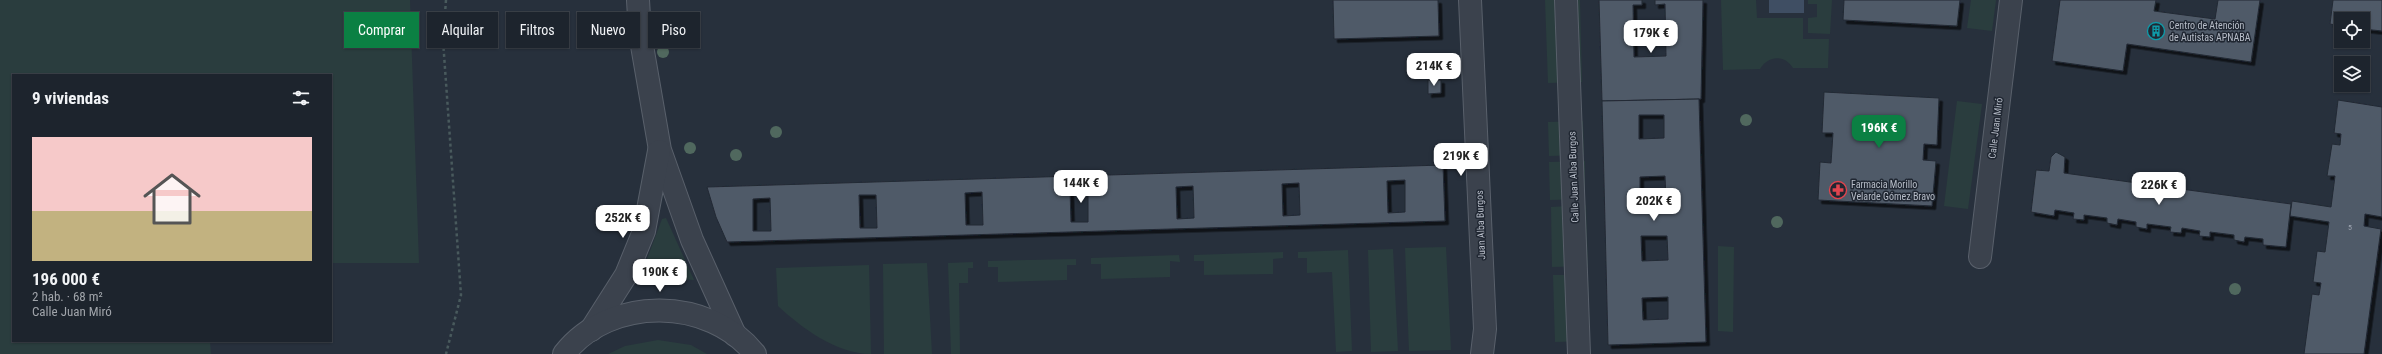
<!DOCTYPE html>
<html lang="es">
<meta charset="utf-8">
<style>
body{margin:0;font-family:"Roboto Condensed",sans-serif;background:#252c35;color:#f1f3f6;height:100vh;display:flex;flex-direction:column;font-size:15px;white-space:nowrap}
*{box-sizing:border-box;margin:0}
p{font-size:13px;color:#a0a4aa}
.icon{flex:none;width:22px;height:22px;fill:none;stroke:currentColor;stroke-width:2;stroke-linecap:round;stroke-linejoin:round}
.map{position:relative;flex:1;overflow:hidden}
.sheet{position:absolute;left:12px;top:74px;width:320px;height:268px;display:flex;flex-direction:column;background:#1d242d;border-radius:0px;box-shadow:0 1px 3px #0004,0 0 0 1px #3b4149}
.sheet>*{flex:none}
.top-card{position:absolute;left:344px;top:12px;width:380px;height:36px;display:flex;gap:8px}
.tools{position:absolute;left:2334px;top:12px;display:grid;gap:8px}
.tools a{display:grid;place-items:center;width:36px;height:36px;border-radius:0px;background:#1d242d;box-shadow:0 1px 3px #0004,0 0 0 1px #3b4149;font-size:20px}
.price{position:absolute;translate:-50% -34px;padding:0 9px;border-radius:8px;background:#fff;color:#222;font-size:13px;line-height:26px;filter:drop-shadow(0 1px 2px #0008)}
.price::after{content:'';position:absolute;left:50%;top:24px;width:12px;height:9px;margin-left:-6px;background:inherit;clip-path:polygon(0 0,100% 0,50% 100%)}
.price.on{background:#0b8043;color:#fff}
ul{padding:0;list-style:none}
li{display:grid;align-content:center;gap:8px;height:212px;padding:0 20px}
li+li{border-top:1px solid #3b4149}
li span{display:grid;place-items:center;height:124px;border-radius:0px;color:#555}
li>.icon{margin-inline-start:auto}
span .icon{width:72px;height:72px;fill:#fffc;stroke-width:1}
li b{font-size:17px}
h2{display:flex;justify-content:space-between;align-items:center;height:48px;padding:0 20px;font-size:17px}
.chip{padding:0 14px;border-radius:0px;background:#1d242d;box-shadow:0 1px 3px #0004,0 0 0 1px #3b4149;font-size:14px;line-height:36px}
.chip.on{background:#0b8043;color:#fff}
.map>svg:first-child{display:block}
.green{fill:#2a3d3e}
.water{fill:#3f4e63}
.building{fill:#505a67;stroke:#222934;fill-rule:evenodd;filter:url(#shadow)}
.lines{fill:none;stroke-linecap:round;stroke-linejoin:round}
.street-casing{stroke:#59606b;stroke-width:24}
.path{stroke:#495a5d;stroke-width:2.5;stroke-dasharray:3 3;stroke-linecap:butt}
.street{stroke:#3b424d;stroke-width:22}
.tree{fill:#50685e}
.labels{text-anchor:middle;stroke-width:3;stroke-linejoin:round;paint-order:stroke}
.number-label{font-size:8px;fill:#9da4b0}
.poi-label{font-size:10px;fill:#b7bdc8;stroke:#202732;text-anchor:start}
.street-label{font-size:10px;fill:#b7bdc8;stroke:#202732}
</style>
<div class="map">
<svg width="2382" height="354" viewBox="0 0 2382 354">
<defs>
<filter id="shadow"><feDropShadow dx="3.5" dy="3.5" stdDeviation="0" flood-color="#0009"/></filter>
</defs>
<rect width="100%" height="100%" fill="#27303c"/>
<g class="green">
<path d="M0 0H410L419 263H331V75H13V341H210L211 354H0Z"/>
<path d="M1545 0H1580L1582 82 1548 83Z"/>
<path d="M1721 0H1756L1757 18H1803V39H1829L1828 68H1793C1784 54 1768 56 1760 69L1723 70Z"/>
<path d="M1808 0H1832L1830 34 1808 33V18L1817 17V4H1808Z"/>
<path d="M1971 0H1996L1992 31 1967 28Z"/>
<path d="M1957 101 1982 104 1968 209 1944 206Z"/>
<path d="M1583 121 1584 155 1549 156 1548 122Z"/>
<path d="M1585 161V199L1550 200 1549 162Z"/>
<path d="M1586 205 1588 266 1552 267 1551 207Z"/>
<path d="M666 218 694 280 662 278 634 281 647 259 662 219Z"/>
<path d="M1718 246 1734 247 1733 332 1718 331Z"/>
<path d="M1446 247 1451 350 1409 351 1405 248Z"/>
<path d="M1393 249 1398 351 1371 352 1368 250Z"/>
<path d="M1348 250 1352 351 1336 352 1332 272 1307 273V258H1298V252Z"/>
<path d="M1283 252V258L1273 259V274L1204 275V261H1194V255Z"/>
<path d="M1179 255 1180 262 1170 261V277L1101 279V264H1091V258Z"/>
<path d="M1076 259V265H1067V280L998 282V267H988V261Z"/>
<path d="M973 262V268H968V283H959L960 354H951L948 263Z"/>
<path d="M927 263 932 354H884L883 264Z"/>
<path d="M869 265 871 354C836 354 802 328 778 306L776 268Z"/>
<path d="M1553 275H1588L1590 341 1555 342Z"/>
<path d="M658 340 691 345 707 354H608L625 346Z"/>
</g>
<rect class="water" x="1769" y="0" width="35" height="13"/>
<g class="building">
<path d="M1333 0H1438L1439 36 1334 39Z"/>
<path d="M1599 0H1642V5H1633L1634 57 1666 56 1665 4 1655 5V0H1703L1701 99 1602 101Z"/>
<path d="M1844 0H1960L1957 26 1843 20Z"/>
<path d="M2060 0H2156L2154 11 2215 19 2218 0H2260L2251 62 2127 44 2123 71 2052 61Z"/>
<path d="M2333 0H2382V31L2363 29V19H2341V26L2330 24Z"/>
<path d="M1428 80H1441V93L1428 94Z"/>
<path d="M1824 92 1939 98 1937 145 1924 144 1923 160 1936 161 1932 206 1818 200 1820 162 1831 163 1833 133H1822Z"/>
<path d="M1699 99 1706 342 1608 345 1602 101ZM1639 115H1664V138L1639 139ZM1665 176 1666 201 1640 202V177ZM1641 236H1667L1668 260 1642 261ZM1668 297V319L1643 320 1642 298Z"/>
<path d="M2338 100 2382 107V217L2365 214 2364 226 2381 229 2364 354H2304L2312 294 2319 295 2321 283 2313 282 2317 251 2325 252 2329 222 2290 216 2292 201 2331 207 2335 176H2327L2332 144 2340 145 2341 134 2334 133Z"/>
<path d="M2056 152 2065 157 2064 173 2291 204 2286 247 2263 245V239L2245 237 2244 242 2234 240V235L2210 232V237L2199 236 2200 231 2182 228 2181 233 2170 232 2171 227 2147 224V229L2136 227V222L2118 219 2117 225 2107 223V218L2084 215V220L2073 219 2074 213 2055 210 2054 216 2031 212 2036 170 2049 171 2051 157Z"/>
<path d="M1443 165 1445 221 727 242 716 217 707 187ZM1405 180V212L1388 213 1387 181ZM1299 183 1300 215 1283 216 1282 184ZM1193 186 1194 218 1177 219 1176 187ZM1088 189V222H1071L1070 190ZM982 192 983 225H966L965 193ZM859 195H876L877 228H860ZM770 198 771 231H753V199Z"/>
</g>
<g class="lines">
<g class="street-casing">
<g id="street">
<path d="M638 0 640 34 660 150 692 240 735 335"/>
<path d="M1470 0 1485 329 1482 354"/>
<path d="M1566 0 1579 354"/>
<path d="M1980 257 2011 0"/>
<path d="M591 330 626 275 644 231 659 151"/>
<path d="M564 354C610 295 710 297 755 354"/>
</g>
</g>
<path class="path" d="M446 0 443 40 461 295 446 354"/>
<use href="#street" class="street"/>
</g>
<g class="tree">
<circle cx="663" cy="52" r="6"/>
<circle cx="1746" cy="120" r="6"/>
<circle cx="776" cy="132" r="6"/>
<circle cx="690" cy="148" r="6"/>
<circle cx="736" cy="155" r="6"/>
<circle cx="1777" cy="222" r="6"/>
<circle cx="2235" cy="289" r="6"/>
</g>
<defs>
<g id="building-ring" transform="scale(0.9)"><circle r="9.5" fill="#202732" stroke="#0f9aa8" stroke-width="1.5"/><path d="M-4-6H4V6H1V3H-1V6H-4ZM-2.5-4.3h1.7v1.8h-1.7ZM.8-4.3h1.7v1.8H.8ZM-2.5-1h1.7V.8h-1.7ZM.8-1h1.7V.8H.8Z" fill="#0f9aa8"/></g>
<g id="pharmacy-ring" transform="scale(0.9)"><circle r="9.5" fill="#202732" stroke="#e0444e" stroke-width="1.5"/><path d="M-2-6h4v4h4v4h-4v4h-4v-4h-4v-4h4Z" fill="#e0444e"/></g>
</defs>
<g fill-rule="evenodd">
<use href="#building-ring" x="2156" y="31"/>
<use href="#pharmacy-ring" x="1838" y="190"/>
</g>
<g class="labels">
<g class="number-label">
<text x="2350" y="230">5</text>
</g>
<g class="poi-label">
<text x="2169" y="29">Centro de Atención<tspan x="2169" dy="12">de Autistas APNABA</tspan></text>
<text x="1851" y="188">Farmacia Morillo<tspan x="1851" dy="12">Velarde Gómez Bravo</tspan></text>
</g>
<g class="street-label">
<text transform="translate(1995 128) rotate(-83)" y="4">Calle Juan Miró</text>
<text transform="translate(1573 177) rotate(-92)" y="4">Calle Juan Alba Burgos</text>
<text transform="translate(1480 225) rotate(-92)" y="4">Juan Alba Burgos</text>
</g>
</g>
</svg>
<div class="tools">
<a><svg class="icon" aria-label="locate" viewBox="0 0 24 24"><circle cx="12" cy="12" r="6"/><path d="M12 2v4M12 18v4M2 12h4M18 12h4"/></svg></a>
<a><svg class="icon" aria-label="layers" viewBox="0 0 24 24"><path d="M12 4l9 5-9 5-9-5zM3 14l9 5 9-5"/></svg></a>
</div>
<b class="price" style="left:1651px;top:54px">179K €</b>
<b class="price" style="left:1434px;top:87px">214K €</b>
<b class="price on" style="left:1879px;top:149px">196K €</b>
<b class="price" style="left:1461px;top:177px">219K €</b>
<b class="price" style="left:1081px;top:204px">144K €</b>
<b class="price" style="left:2159px;top:206px">226K €</b>
<b class="price" style="left:1654px;top:222px">202K €</b>
<b class="price" style="left:623px;top:239px">252K €</b>
<b class="price" style="left:660px;top:293px">190K €</b>
<div class="top-card">
<a class="chip on">Comprar</a>
<a class="chip">Alquilar</a>
<a class="chip">Filtros</a>
<a class="chip">Nuevo</a>
<a class="chip">Piso</a>
</div>
<section class="sheet">
<h2>9 viviendas<svg class="icon" aria-label="filters" viewBox="0 0 24 24"><path d="M4 7h16M4 17h16"/><circle cx="9" cy="7" r="2"/><circle cx="15" cy="17" r="2"/></svg></h2>
<ul>
<li><span style="background:linear-gradient(#f6c9c9 60%,#c2b280 0)"><svg class="icon" aria-label="home" viewBox="0 0 24 24"><path d="M3 11l9-7 9 7M6 9v11h12V9"/></svg></span><div><b>196 000 €</b><p>2 hab. · 68 m²</p><p>Calle Juan Miró</p></div></li>
</ul>
</section>
</div>
